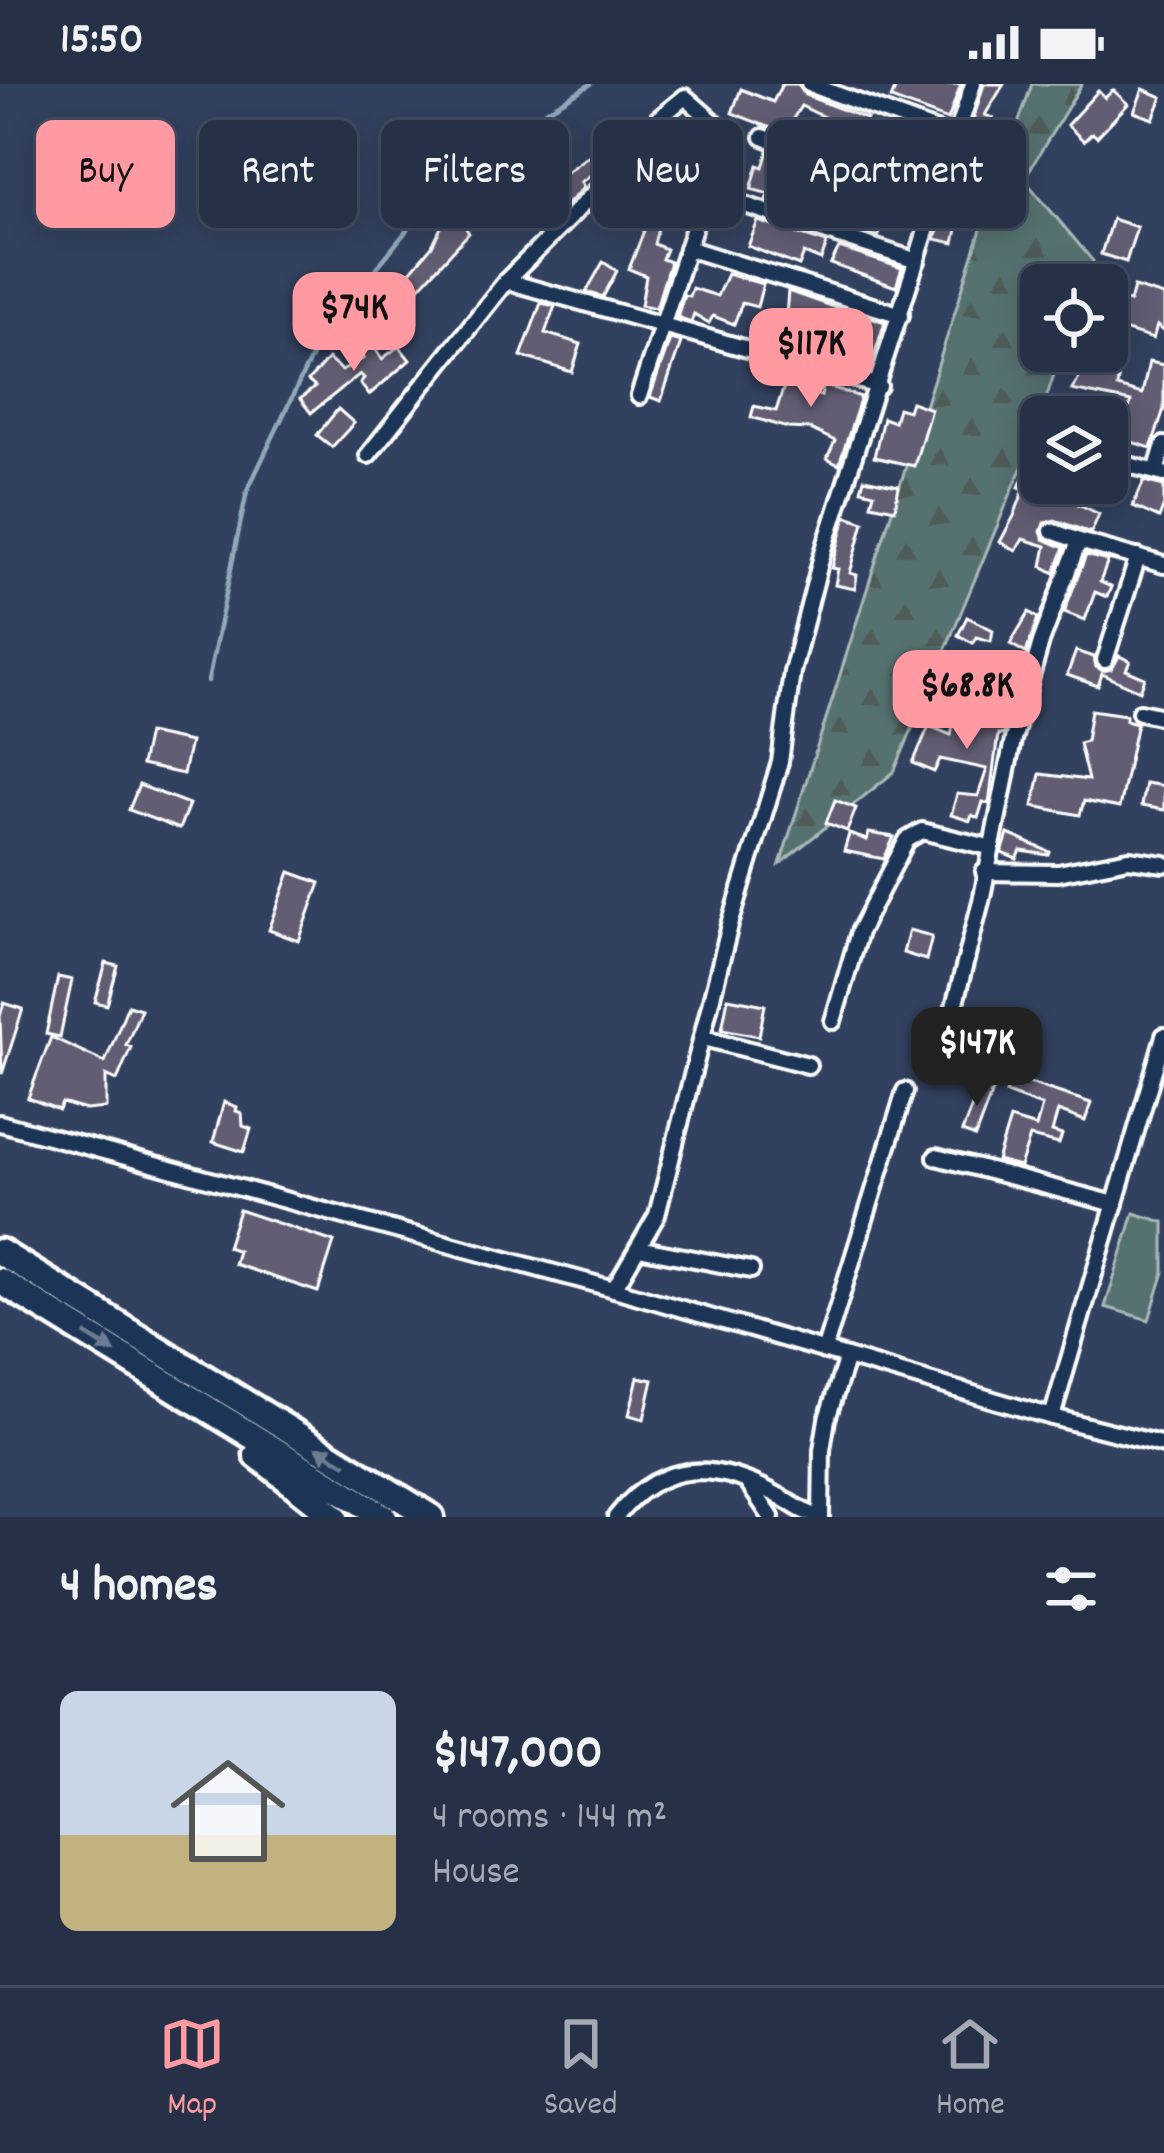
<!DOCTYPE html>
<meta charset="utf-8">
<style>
body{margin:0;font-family:Dekko,sans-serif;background:#2e394e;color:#f1f3f6;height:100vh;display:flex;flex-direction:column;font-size:45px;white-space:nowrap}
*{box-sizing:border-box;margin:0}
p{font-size:39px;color:#a4a9b4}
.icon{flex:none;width:66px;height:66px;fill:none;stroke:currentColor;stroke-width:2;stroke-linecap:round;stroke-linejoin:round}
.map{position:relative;height:1433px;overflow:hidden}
.sheet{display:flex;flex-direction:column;background:#263147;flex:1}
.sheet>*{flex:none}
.top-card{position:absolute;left:36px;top:36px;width:1092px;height:108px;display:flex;gap:24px}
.controls{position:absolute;left:1020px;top:180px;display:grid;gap:24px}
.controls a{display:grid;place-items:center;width:108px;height:108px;border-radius:18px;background:#263147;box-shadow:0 6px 30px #0003,0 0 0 3px #424c60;font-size:60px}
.price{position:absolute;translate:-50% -102px;padding:0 27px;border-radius:24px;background:#ff9aa2;color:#111;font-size:39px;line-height:78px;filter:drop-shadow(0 3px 6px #0008)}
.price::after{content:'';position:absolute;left:50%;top:72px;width:36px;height:27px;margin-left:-18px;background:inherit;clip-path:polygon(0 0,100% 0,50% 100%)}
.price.current{background:#222;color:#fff}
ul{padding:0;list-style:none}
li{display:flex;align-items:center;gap:36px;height:300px;padding:0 60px}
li+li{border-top:3px solid #424c60}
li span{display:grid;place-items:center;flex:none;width:336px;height:240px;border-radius:18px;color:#555}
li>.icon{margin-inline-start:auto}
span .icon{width:144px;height:144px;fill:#fffc;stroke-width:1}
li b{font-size:51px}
h2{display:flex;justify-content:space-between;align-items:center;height:144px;padding:0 60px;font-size:51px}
.tag{padding:0 42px;border-radius:18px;background:#263147;box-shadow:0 6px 30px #0003,0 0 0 3px #424c60;font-size:42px;line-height:108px}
.tag.current{background:#ff9aa2;color:#111}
.status{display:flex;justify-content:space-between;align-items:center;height:84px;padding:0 60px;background:#263147;direction:ltr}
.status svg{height:33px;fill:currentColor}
.menu{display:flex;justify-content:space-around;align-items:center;height:168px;border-top:3px solid #424c60;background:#263147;font-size:33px;color:#a4a9b4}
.menu a{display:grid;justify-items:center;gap:6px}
.menu .current{color:#ff9aa2}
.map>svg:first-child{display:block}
.grass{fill:#567270;stroke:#aab8b8;stroke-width:3}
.forest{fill:url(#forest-firs);stroke:#aab8b8;stroke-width:3}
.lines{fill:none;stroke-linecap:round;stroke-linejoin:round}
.stream{stroke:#8fa9b9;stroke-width:4.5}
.building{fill:#625d73;stroke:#fff;stroke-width:3}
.minor-casing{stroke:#fff;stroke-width:22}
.motorway-casing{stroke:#fff;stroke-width:33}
.minor{stroke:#1d3557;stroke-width:14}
.motorway{stroke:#1d3557;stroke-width:24}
.oneway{fill:#6c7c92}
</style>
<div class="status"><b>15:50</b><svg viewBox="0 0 49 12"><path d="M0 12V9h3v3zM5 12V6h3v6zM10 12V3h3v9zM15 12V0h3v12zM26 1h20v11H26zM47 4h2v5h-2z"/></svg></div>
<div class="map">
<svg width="1164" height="1433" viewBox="0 0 1164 1433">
<defs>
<pattern id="forest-firs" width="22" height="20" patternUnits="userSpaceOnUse" patternTransform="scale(3)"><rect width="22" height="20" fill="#567270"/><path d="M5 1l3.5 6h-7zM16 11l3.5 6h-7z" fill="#505b5a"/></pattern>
</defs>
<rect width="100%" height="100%" fill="#32415f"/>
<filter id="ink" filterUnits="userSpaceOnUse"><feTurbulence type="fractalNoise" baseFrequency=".00833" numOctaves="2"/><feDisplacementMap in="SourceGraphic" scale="24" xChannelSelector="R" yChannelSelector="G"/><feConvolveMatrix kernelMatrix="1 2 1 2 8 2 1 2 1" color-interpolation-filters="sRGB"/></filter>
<g filter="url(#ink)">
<path class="grass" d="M1134 1129 1164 1138V1188L1149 1236 1105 1223Z"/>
<path class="forest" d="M1032 0H1082L1024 95 1093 177 1085 201H1041V267H1062L1027 371 894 688 780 780 984 136Z"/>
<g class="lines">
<path class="stream" d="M208 597 247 407 321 253 449 94 546 27 591 0"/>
</g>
<g class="building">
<path d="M782 0H798L805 11 867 35 862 46 849 41 829 66 812 53 826 34 801 22 784 49 732 29 741 5 773 18Z"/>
<path d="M897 0H961L948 36 891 15Z"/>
<path d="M984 0H1004L985 31 993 34 977 72 994 79 984 108 976 106 969 125 962 122 954 159 935 155 966 69H963Z"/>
<path d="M1143 5 1162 13 1153 35 1134 28Z"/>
<path d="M1113 6 1128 20 1097 53 1092 49 1084 57 1067 41 1098 7 1105 14Z"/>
<path d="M693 35 700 41 684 57 696 63 698 70 705 75 696 93 669 84Z"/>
<path d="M895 44 942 61 938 72 916 62 918 93 904 94 891 87 905 61 890 56Z"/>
<path d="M768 67 779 71 774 86 779 89 809 98 815 85 847 97 834 136 766 116 769 110 751 105 758 81 763 83Z"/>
<path d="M511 68 519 79 530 71 536 79 521 90 537 109 588 72 598 86 581 98 584 103 568 119 542 136 523 109 517 114 490 83Z"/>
<path d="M668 108 691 115 686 132 663 125 654 160 666 165 662 175 670 178 656 224 641 221 646 192 629 185 645 144 607 132 613 110 663 125Z"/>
<path d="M863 115 890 128 878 153 849 142Z"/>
<path d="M455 127 469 149 417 206 404 195 432 162 445 135Z"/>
<path d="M1112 135 1137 143 1126 178 1101 170Z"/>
<path d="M758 137 827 159 821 176 804 169 799 182 748 162Z"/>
<path d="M839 164 902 184 896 203 831 180Z"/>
<path d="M603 178 617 187 603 213 586 208Z"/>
<path d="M727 190 763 200 757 223 742 219 734 240 713 232 709 239 694 230 691 238 677 233 684 211 689 212 692 204 717 212Z"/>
<path d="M1134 203 1164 212V248L1157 242 1153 255 1107 241V211L1130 218Z"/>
<path d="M788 207 842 226 834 245 855 274 868 232 885 238 869 287 831 277 811 266 809 271 772 260 786 231Z"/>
<path d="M541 219 555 222 545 249 581 260 572 288 521 272Z"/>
<path d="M368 253 382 275 399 262 410 276 369 311 360 299 364 294 360 290 311 329 300 315 315 303 308 297 328 275 342 287 364 274 355 261Z"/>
<path d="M670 255 681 258 661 317 650 313Z"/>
<path d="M1084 267 1101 269 1098 286 1119 289 1117 303 1142 310 1149 278 1164 281V325L1151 364 1112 352 1116 337 1124 340 1131 318 1072 306 1079 294Z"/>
<path d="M766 282 803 292 799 305 821 312 824 301 861 313 839 381 827 375 835 357 810 345 788 344 751 333 754 322 776 327 784 302 765 296 759 286Z"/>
<path d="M911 318 931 325 914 382 874 373 883 334 894 338 898 324 908 327Z"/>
<path d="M338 325 354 339 332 363 317 351Z"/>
<path d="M1041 352V399L1067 404 1069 399H1087L1078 420 1099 430 1091 449 1055 436 1044 439 1041 448 1044 455 1064 464 1055 489 1042 482 1046 462 1023 455 1016 467 1000 458 1014 432 1024 405 1019 403Z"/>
<path d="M864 395 899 402 895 425 871 420 874 409 861 406Z"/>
<path d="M1144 397 1164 402V421L1159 434 1133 422Z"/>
<path d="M846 432 864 438 850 489 857 491 855 505 835 501 838 485 832 484Z"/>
<path d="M1086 471 1108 477 1100 498 1111 503 1107 513 1095 508 1085 536 1064 528Z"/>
<path d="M1029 528 1038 534 1026 569 1010 560Z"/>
<path d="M967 533 993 546 991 557 976 553 973 559 958 551Z"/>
<path d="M1076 567 1094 573 1096 583 1103 587 1112 585 1119 572 1130 577 1126 586 1145 594 1140 607 1102 590 1098 602 1067 591Z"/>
<path d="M991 619 1010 625 1003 651 998 650 989 720 983 718 978 734 972 731 970 737 951 731 957 710 978 712 987 685 940 675 934 688 913 679 929 642 951 651 955 630 967 632V624L989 627Z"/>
<path d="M1091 626 1126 631V636L1137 639 1119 724 1084 717 1080 731 1033 722 1040 690 1088 696 1079 659 1086 657Z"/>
<path d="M148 649 190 658 183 690 141 681Z"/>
<path d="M1145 699 1164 702V726L1141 722Z"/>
<path d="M139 701 189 720 179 745 129 726Z"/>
<path d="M835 716 856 724 847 747 826 739Z"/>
<path d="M869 749 894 753 884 775 844 767 849 750 867 756Z"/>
<path d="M1008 750 1050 768 1049 771 1021 767 1017 775 1002 769Z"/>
<path d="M290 788 320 799 299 857 269 846Z"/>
<path d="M909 846 932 852 926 876 903 869Z"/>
<path d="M106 879 118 882 107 921 95 918Z"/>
<path d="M58 893 72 896 60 953 46 950Z"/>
<path d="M728 914 765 921 759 952 722 945Z"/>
<path d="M4 919 23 925 2 990 0 932Z"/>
<path d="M128 921 141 925 126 961 131 963 117 996 106 991V1024L86 1026 62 1019 59 1026 28 1014 51 953 105 978Z"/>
<path d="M1011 993 1091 1019 1085 1037 1058 1027 1052 1048 1062 1051 1059 1060 1030 1053 1020 1083 997 1077 1010 1035 1036 1043 1042 1022 1006 1009Z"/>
<path d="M976 1000 993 1005 975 1053 962 1048 974 1017 971 1016Z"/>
<path d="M224 1018 237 1023 236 1027 242 1029 243 1042 251 1045 244 1068 213 1058Z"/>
<path d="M239 1126 334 1158 318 1208 234 1180 238 1167 227 1163Z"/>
<path d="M638 1293 653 1296 644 1335 629 1331Z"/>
</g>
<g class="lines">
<g class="minor-casing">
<g id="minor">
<path d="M809 0 958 55"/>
<path d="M763 53 935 118"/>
<path d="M622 81 917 177"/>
<path d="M687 164 901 231"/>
<path d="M506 197 879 302"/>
<path d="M639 312 705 110"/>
<path d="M368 371 506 197 622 81 658 35 685 13 716 40 707 64"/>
<path d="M1113 377 1164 390"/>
<path d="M1156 388 1164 361"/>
<path d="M1052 447 1079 457"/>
<path d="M1105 576 1138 473"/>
<path d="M1140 628 1164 633"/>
<path d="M984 788 1058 789 1129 775 1164 780"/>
<path d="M833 937 859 848 907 756 922 747 989 763"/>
<path d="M704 954 808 981"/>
<path d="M943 966 982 813 1013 656 1041 558 1079 457 1164 481"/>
<path d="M0 1039 614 1205 1052 1333 1164 1361"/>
<path d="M936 1073 1115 1120"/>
<path d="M638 1164 751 1186"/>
<path d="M614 1205 657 1131 730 841 780 678 792 588 821 475 973 0"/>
<path d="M824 1267 905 1007"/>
<path d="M1052 1333 1164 952"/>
<path d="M748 1399 771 1433"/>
<path d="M616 1433C661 1375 717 1377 779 1412 794 1421 803 1429 821 1433"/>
<path d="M821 1433 822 1366 827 1335 847 1273"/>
</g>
</g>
<g class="motorway-casing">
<g id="motorway">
<path d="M0 1168 431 1433"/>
<path d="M0 1197 384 1433"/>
<path d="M257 1371 335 1433"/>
</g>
</g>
<use href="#minor" class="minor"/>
<use href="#motorway" class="motorway"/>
</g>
<defs><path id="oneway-solid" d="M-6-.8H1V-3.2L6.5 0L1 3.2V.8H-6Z" transform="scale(3)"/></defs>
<g class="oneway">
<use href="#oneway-solid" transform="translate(100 1259) rotate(32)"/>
<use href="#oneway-solid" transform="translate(331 1372) rotate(-149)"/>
</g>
</g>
</svg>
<div class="controls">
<a><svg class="icon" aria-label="locate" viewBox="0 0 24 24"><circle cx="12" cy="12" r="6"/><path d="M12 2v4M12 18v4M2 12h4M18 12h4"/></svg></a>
<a><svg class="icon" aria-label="layers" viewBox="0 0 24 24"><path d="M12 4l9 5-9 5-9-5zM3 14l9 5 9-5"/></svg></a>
</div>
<b class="price" style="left:354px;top:290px">$74K</b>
<b class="price" style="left:811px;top:326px">$117K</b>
<b class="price" style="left:967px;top:668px">$68.8K</b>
<b class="price current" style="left:977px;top:1025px">$147K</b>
<div class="top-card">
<a class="tag current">Buy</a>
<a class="tag">Rent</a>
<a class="tag">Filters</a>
<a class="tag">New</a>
<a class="tag">Apartment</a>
</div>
</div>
<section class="sheet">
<h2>4 homes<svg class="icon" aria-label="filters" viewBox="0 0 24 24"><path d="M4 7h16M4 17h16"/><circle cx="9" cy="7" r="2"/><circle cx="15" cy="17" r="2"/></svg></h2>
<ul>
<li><span style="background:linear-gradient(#c9d6e8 60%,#c2b280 0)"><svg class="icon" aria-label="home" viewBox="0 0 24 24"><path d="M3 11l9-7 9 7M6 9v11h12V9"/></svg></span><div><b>$147,000</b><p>4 rooms · 144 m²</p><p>House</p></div></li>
</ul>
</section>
<nav class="menu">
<a class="current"><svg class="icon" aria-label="map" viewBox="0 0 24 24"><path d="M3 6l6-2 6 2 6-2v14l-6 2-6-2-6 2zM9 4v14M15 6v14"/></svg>Map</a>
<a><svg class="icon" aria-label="saved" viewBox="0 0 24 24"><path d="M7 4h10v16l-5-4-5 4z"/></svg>Saved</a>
<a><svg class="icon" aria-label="home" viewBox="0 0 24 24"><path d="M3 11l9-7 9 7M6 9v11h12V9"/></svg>Home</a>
</nav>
